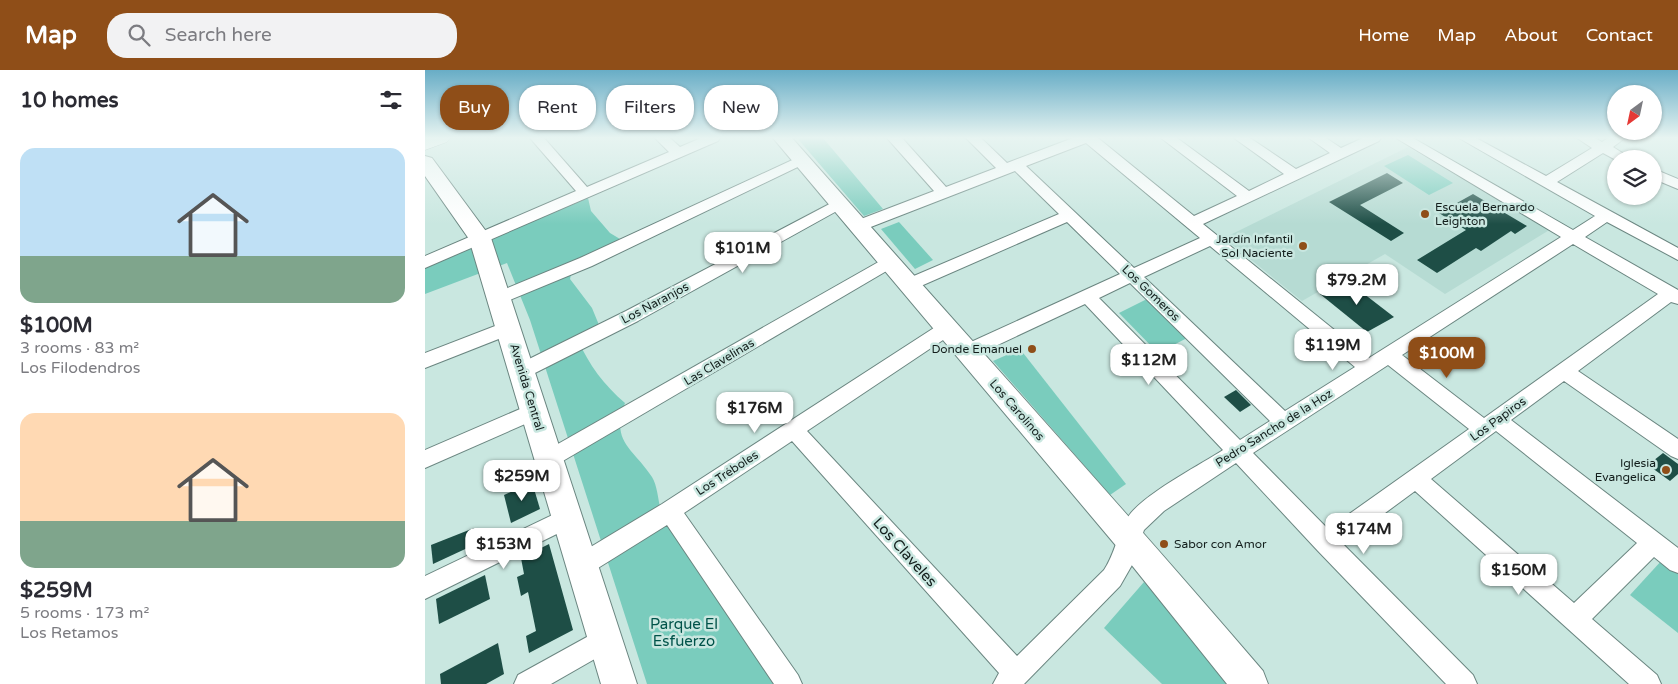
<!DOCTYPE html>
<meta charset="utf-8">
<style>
body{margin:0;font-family:"Varela Round",sans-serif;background:#f2f2f3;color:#2b2b33;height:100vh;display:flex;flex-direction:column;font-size:19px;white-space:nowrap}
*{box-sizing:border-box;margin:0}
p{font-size:16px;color:#7c7c81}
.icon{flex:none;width:28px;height:28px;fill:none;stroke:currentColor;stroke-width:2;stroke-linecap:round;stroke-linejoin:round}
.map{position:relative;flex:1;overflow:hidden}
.sheet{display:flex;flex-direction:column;background:#fff;width:425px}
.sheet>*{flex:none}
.banner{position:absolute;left:15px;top:15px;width:475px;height:45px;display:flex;gap:10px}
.needle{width:32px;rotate:213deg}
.controls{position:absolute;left:1182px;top:15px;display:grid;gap:10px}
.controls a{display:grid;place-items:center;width:55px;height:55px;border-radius:50%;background:#fff;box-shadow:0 1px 4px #0004;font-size:25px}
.price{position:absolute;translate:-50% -42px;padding:0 11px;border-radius:10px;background:#fff;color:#222;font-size:16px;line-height:32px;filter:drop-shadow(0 1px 2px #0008)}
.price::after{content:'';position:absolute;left:50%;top:30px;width:15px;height:11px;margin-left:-8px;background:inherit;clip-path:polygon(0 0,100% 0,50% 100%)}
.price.current{background:#8f4e18;color:#fff}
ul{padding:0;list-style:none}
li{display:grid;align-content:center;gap:10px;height:265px;padding:0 20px}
li span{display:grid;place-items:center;height:155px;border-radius:15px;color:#555}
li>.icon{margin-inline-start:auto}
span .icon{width:90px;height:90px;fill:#fffc;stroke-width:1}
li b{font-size:21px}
h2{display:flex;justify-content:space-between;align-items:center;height:60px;padding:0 20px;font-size:21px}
.chip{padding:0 18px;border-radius:20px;background:#fff;box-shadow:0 1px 4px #0004;font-size:18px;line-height:45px}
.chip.current{background:#8f4e18;color:#fff}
header{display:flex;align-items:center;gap:30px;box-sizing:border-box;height:70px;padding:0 25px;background:#8f4e18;color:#fff}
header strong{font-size:24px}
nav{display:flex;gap:28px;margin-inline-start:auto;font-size:18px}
.search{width:350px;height:45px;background:#f2f2f3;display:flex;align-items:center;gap:12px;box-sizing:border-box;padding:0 18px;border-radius:20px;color:#7c7c81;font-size:19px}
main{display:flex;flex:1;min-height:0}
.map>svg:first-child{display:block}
.built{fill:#b6dbd3}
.green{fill:#7accbd}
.building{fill:#1e4e46}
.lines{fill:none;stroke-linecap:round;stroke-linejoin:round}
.street-casing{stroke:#6b8681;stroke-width:2}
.secondary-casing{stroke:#6b8681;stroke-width:2}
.primary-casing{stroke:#6b8681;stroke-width:1}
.street{fill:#fff;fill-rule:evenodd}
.secondary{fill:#fff;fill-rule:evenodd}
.primary{fill:#fff;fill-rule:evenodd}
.poi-dot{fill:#8f4e18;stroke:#c9e7e0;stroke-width:2}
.labels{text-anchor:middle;stroke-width:5;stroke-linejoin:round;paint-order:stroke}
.poi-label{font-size:12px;fill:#131e1c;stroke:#c9e7e0;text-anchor:end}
.street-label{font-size:12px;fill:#131e1c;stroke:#c9e7e0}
.near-street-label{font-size:15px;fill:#131e1c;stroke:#c9e7e0}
.near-park-label{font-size:15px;fill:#005349;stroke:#c9e7e0}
</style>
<header>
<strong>Map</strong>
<div class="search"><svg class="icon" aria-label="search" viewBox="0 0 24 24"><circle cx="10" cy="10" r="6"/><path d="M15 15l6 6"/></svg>Search here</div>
<nav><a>Home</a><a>Map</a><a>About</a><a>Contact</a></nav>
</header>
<main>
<section class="sheet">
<h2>10 homes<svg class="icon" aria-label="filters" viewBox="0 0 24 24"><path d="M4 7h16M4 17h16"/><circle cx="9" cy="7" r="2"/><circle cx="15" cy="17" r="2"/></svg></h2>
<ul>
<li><span style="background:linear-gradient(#bfe0f5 70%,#7fa58c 0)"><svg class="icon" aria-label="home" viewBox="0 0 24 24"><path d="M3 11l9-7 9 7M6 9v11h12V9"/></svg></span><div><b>$100M</b><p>3 rooms · 83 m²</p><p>Los Filodendros</p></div></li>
<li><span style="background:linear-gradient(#ffd9b3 70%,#7fa58c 0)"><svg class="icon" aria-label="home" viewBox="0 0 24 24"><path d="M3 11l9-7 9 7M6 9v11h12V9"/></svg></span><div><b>$259M</b><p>5 rooms · 173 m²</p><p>Los Retamos</p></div></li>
</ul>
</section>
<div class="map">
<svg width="1253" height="614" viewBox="0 0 1253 614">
<rect width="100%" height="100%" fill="#c9e7e0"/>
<path class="built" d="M983 77 1126 159 1020 224 960 184 877 231 799 168Z"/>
<g class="green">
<path d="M375 68H398L458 139 439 146 373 69Z"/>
<path d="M983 85 1028 113 1004 125 959 96Z"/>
<path d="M163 128 166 141 185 163 195 169 149 192 145 209 167 238 174 255 153 270C164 295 179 315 200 333 185 372 208 378 227 407 232 415 233 428 235 437L353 614H222L105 250 82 193 0 224V197Z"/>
<path d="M474 152 508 190 490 199 456 159Z"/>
<path d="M724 228 764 267 733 283 694 243Z"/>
<path d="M595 279 701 414 685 425 568 291Z"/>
<path d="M1238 489 1253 500V563L1205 525Z"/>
<path d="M719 512 806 614H737L679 558Z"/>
</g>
<g class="building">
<path d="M962 103 978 113 935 135 979 163 966 171 904 132Z"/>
<path d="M1048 124 1102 156 1090 164 1086 161 1056 181 1051 178 1012 203 992 190 1041 160 1014 143Z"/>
<path d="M921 210 969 247 942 262 895 224Z"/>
<path d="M811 320 826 335 815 342 799 327Z"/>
<path d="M1238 383 1253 394V404L1245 411 1223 395Z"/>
<path d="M107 412 115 439 86 453 79 425Z"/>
<path d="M49 458 51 474 8 494 6 475Z"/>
<path d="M124 474 148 560 104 583 101 566 111 561 103 522 96 526 92 507 99 504 96 488Z"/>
<path d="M60 505 65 529 14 554 11 529Z"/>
<path d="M73 573 79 604 61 614H16L15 604Z"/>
</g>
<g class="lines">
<g class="street-casing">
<g id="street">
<path d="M105 68H119L162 117 244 82 230 68H245L255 77 276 68H295L293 71 0 198V186L151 121Z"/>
<path d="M462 68H477L521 117 571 98 541 68H556L582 93 648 68H673L769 146 812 126 736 68H752L824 121 859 104 809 68H825L871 99 905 83 884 68H901L916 78 938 68H956L954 71 778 154 944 288 1136 167 971 68H988L1148 160 1170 146 1034 68H1051L1121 106 1167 78 1152 68H1170L1177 72 1183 68H1200L1188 77 1207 89 1191 90 1178 83 1132 112 1253 178V190L1182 152 1160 167 1253 220V234L1246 232 1153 301 1253 369V389L1246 386 1139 311 1086 350 1253 478V503L1245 500 1229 487 1167 549 1232 605 1236 614H1204L990 421 918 474 1048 605 1052 614H1021L893 481 811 393 739 441 719 460 707 495 695 516 599 614H568L574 603 367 371 259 443 373 605 377 614H349L242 455 165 503 157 506 149 503 146 495 149 487 237 434 515 254 521 252 527 254 530 259 527 264 382 361 592 586 679 500C690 484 692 464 703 447 717 425 775 395 798 380L660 234 547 287 541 289 535 287 532 282 535 277 695 204 642 152 489 219 483 221 477 219 475 215 477 211 634 144 590 101 438 160H428L425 156 428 152 509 121ZM661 73 775 168 709 198 601 96ZM1148 174 1233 224 1059 348 977 285ZM785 176 930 297 860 341 719 207ZM705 213 845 351 815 370 674 228ZM963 295 1044 359 903 459 828 383ZM1071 361 1212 473 1149 533 1006 409Z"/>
<path d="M376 86 381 87 383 90 381 93 167 196 80 232 74 234 68 232 65 228 68 224 155 188Z"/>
<path d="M1229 99 1253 109V119L1229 109Z"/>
<path d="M414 129 419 131 422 134 419 137 213 251 104 306 97 308 90 306 88 301 90 296 201 241Z"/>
<path d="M464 186 470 188 472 192 470 196 131 395 124 398 117 395 114 389 117 383Z"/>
<path d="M83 251 89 253 92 258 89 263 0 298V283Z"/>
<path d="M109 333 116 335 119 341 116 347 0 398V380Z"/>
<path d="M142 438 150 441 153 448 150 455 0 529V506Z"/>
<path d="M180 557 189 560 192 569 189 578 126 614H89L93 605Z"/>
</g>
</g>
<g class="secondary-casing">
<g id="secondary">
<path d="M348 68H367C524 246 684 421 838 601L843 614H802L693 478Z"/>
<path d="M0 86 7 88 66 168 212 614H176L44 169 0 106Z"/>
</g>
</g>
<g class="primary-casing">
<path id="primary" d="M0 68H25L22 72 0 80Z"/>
</g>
<use href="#street" class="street"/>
<use href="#secondary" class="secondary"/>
<use href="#primary" class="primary"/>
</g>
<linearGradient id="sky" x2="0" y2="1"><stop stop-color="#68adc6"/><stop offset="0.44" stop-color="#e7f4f1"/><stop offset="1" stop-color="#e7f4f1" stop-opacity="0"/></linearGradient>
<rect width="1253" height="154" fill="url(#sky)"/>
<g class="poi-dot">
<circle cx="1000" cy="144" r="5"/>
<circle cx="878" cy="176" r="5"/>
<circle cx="607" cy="279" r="5"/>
<circle cx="1241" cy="400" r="5"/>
<circle cx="739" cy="474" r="5"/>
</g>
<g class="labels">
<g class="poi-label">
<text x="1010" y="141" text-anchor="start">Escuela Bernardo<tspan x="1010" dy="14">Leighton</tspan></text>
<text x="868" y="173">Jardín Infantil<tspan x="868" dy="14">Sol Naciente</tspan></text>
<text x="597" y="283">Donde Emanuel</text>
<text x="1231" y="397">Iglesia<tspan x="1231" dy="14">Evangelica</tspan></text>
<text x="749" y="478" text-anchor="start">Sabor con Amor</text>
</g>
<g class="street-label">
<text transform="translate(726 223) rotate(44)" y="4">Los Gomeros</text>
<text transform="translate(230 233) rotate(-28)" y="4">Los Naranjos</text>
<text transform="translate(294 292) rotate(-31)" y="4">Las Clavelinas</text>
<text transform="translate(102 317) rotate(73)" y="4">Avenida Central</text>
<text transform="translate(592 340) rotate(49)" y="4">Los Carolinos</text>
<text transform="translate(1073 349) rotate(-36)" y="4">Los Papiros</text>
<text transform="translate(849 358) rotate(-32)" y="4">Pedro Sancho de la Hoz</text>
<text transform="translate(302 403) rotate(-33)" y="4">Los Tréboles</text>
</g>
<g class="near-street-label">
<text transform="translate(480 482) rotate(48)" y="5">Los Claveles</text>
</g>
<g class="near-park-label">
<text x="259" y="559">Parque El<tspan x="259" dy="17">Esfuerzo</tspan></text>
</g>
</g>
</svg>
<div class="controls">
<a><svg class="needle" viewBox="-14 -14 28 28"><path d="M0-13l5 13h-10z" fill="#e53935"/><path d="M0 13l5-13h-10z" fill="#7c7c81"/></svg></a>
<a><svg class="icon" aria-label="layers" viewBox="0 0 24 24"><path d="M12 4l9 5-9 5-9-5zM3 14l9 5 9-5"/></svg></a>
</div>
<b class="price" style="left:318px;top:204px">$101M</b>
<b class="price" style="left:932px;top:236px">$79.2M</b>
<b class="price" style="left:908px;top:301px">$119M</b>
<b class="price current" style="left:1022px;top:309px">$100M</b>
<b class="price" style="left:724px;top:316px">$112M</b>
<b class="price" style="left:330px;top:364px">$176M</b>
<b class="price" style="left:97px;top:432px">$259M</b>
<b class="price" style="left:939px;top:485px">$174M</b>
<b class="price" style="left:79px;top:500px">$153M</b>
<b class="price" style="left:1094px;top:526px">$150M</b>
<div class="banner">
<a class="chip current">Buy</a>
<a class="chip">Rent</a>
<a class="chip">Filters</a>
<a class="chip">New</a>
</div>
</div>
</main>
